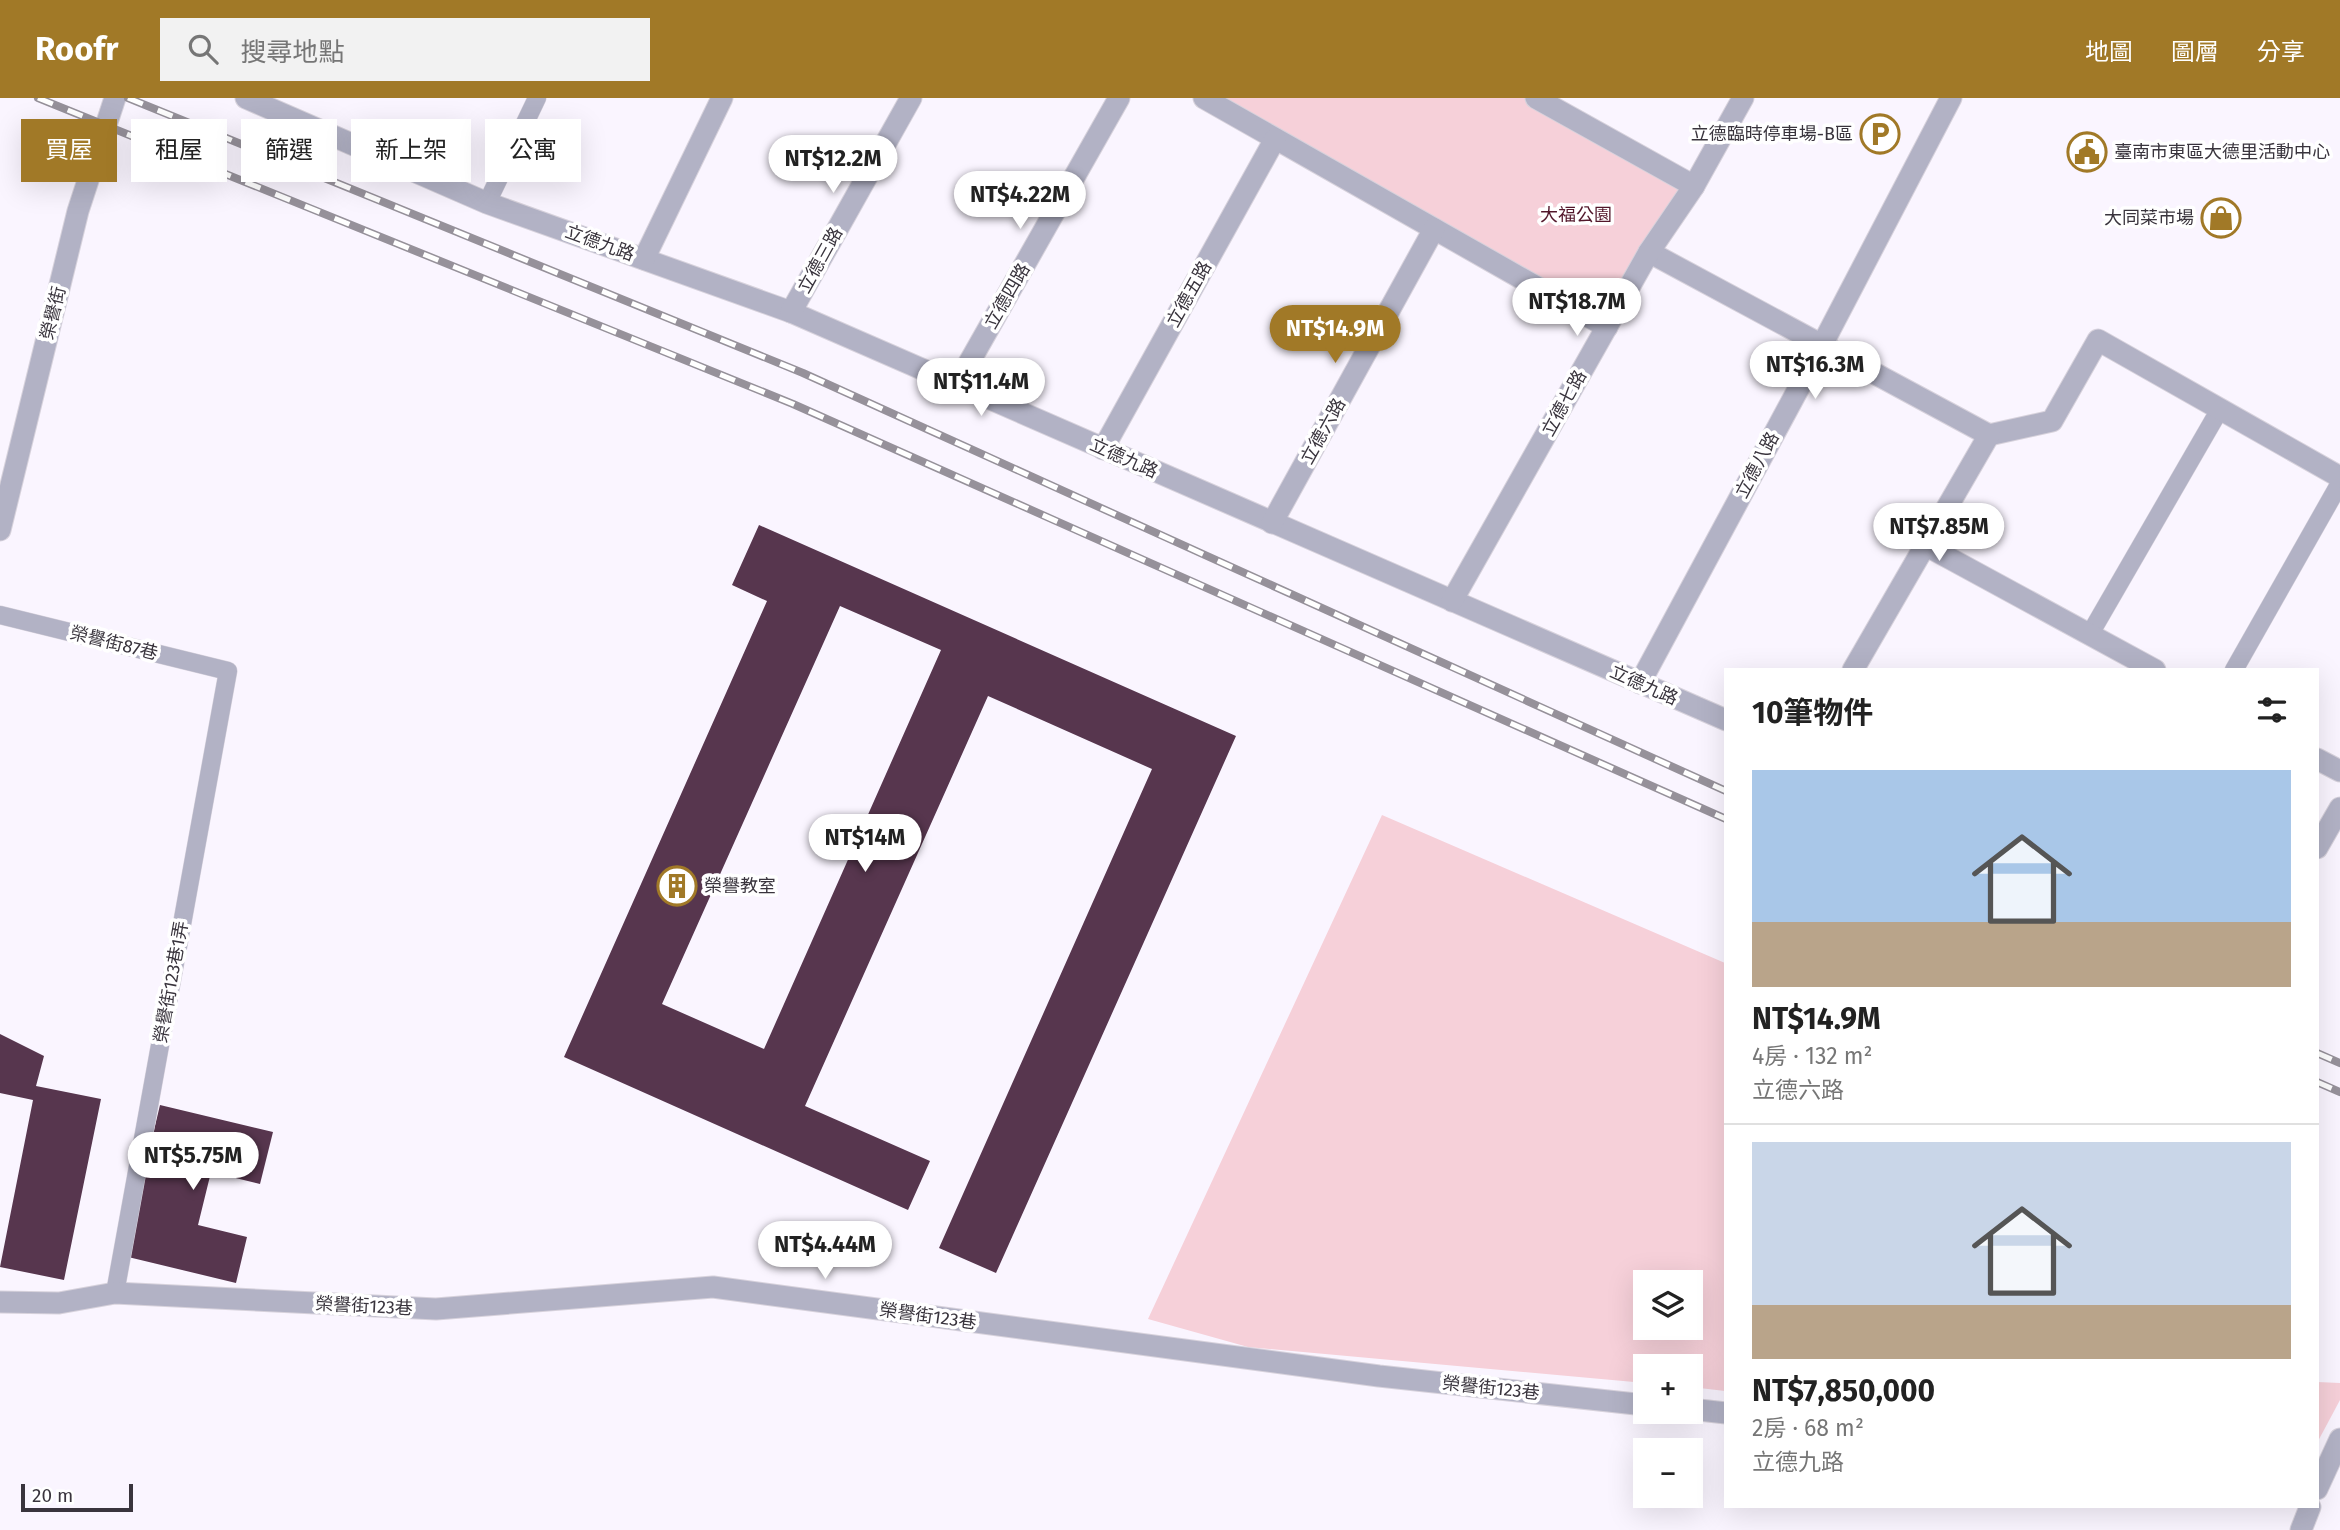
<!DOCTYPE html>
<html lang="zh-TW">
<meta charset="utf-8">
<style>
body{margin:0;font-family:"Fira Sans","Noto Sans TC",sans-serif;background:#f2f2f2;color:#222;height:100vh;display:flex;flex-direction:column;font-size:26px;white-space:nowrap}
*{box-sizing:border-box;margin:0}
p{font-size:23px;color:#767676}
.icon{flex:none;width:38px;height:38px;fill:none;stroke:currentColor;stroke-width:2;stroke-linecap:round;stroke-linejoin:round}
.map{position:relative;flex:1;overflow:hidden}
.panel{position:absolute;left:1724px;top:570px;width:595px;height:840px;display:flex;flex-direction:column;background:#fff;border-radius:0px;box-shadow:0 7px 28px #0002}
.panel>*{flex:none}
.banner{position:absolute;left:21px;top:21px;width:665px;height:63px;display:flex;gap:14px}
.buttons{position:absolute;left:1633px;top:1172px;display:grid;gap:14px}
.buttons a{display:grid;place-items:center;width:70px;height:70px;border-radius:0px;background:#fff;box-shadow:0 7px 28px #0002;font-size:35px}
.scale{position:absolute;left:21px;bottom:18px;width:112px;box-sizing:border-box;padding-left:7px;border:4px solid #39343d;border-top:0;font-size:19px;line-height:24px;white-space:nowrap;color:#39343d;-webkit-text-stroke:5px #fff;paint-order:stroke}
.price{position:absolute;translate:-50% -60px;padding:0 16px;border-radius:24px;background:#fff;color:#222;font-size:23px;line-height:46px;filter:drop-shadow(0 2px 4px #0008)}
.price::after{content:'';position:absolute;left:50%;top:42px;width:21px;height:16px;margin-left:-10px;background:inherit;clip-path:polygon(0 0,100% 0,50% 100%)}
.price.current{background:#a17927;color:#fff}
ul{padding:0;list-style:none}
li{display:grid;align-content:center;gap:14px;height:371px;padding:0 28px}
li+li{border-top:2px solid #e0e0e0}
li span{display:grid;place-items:center;height:217px;border-radius:0px;color:#555}
li>.icon{margin-inline-start:auto}
span .icon{width:126px;height:126px;fill:#fffc;stroke-width:1}
li b{font-size:30px}
h2{display:flex;justify-content:space-between;align-items:center;height:84px;padding:0 28px;font-size:30px}
.tag{padding:0 24px;border-radius:0px;background:#fff;box-shadow:0 7px 28px #0002;font-size:24px;line-height:63px}
.tag.current{background:#a17927;color:#fff}
header{display:flex;align-items:center;gap:42px;box-sizing:border-box;height:98px;padding:0 35px;background:#a17927;color:#fff}
header strong{font-size:33px}
nav{display:flex;gap:38px;margin-inline-start:auto;font-size:24px}
.search{width:490px;height:63px;background:#f2f2f2;display:flex;align-items:center;gap:18px;box-sizing:border-box;padding:0 24px;border-radius:0px;color:#767676;font-size:26px}
.map>svg:first-child{display:block}
.green{fill:#f6d0d9;fill-rule:evenodd}
.building{fill:#57364e;fill-rule:evenodd}
.lines{fill:none;stroke-linecap:round;stroke-linejoin:round}
.lane-casing{stroke:#d7d2dc;stroke-width:19}
.street-casing{stroke:#d7d2dc;stroke-width:23}
.lane{stroke:#b2b2c5;stroke-width:18}
.street{stroke:#b2b2c5;stroke-width:21}
.rail-casing{stroke:#96919a;stroke-width:8}
.rail{stroke:#fff;stroke-width:5;stroke-dasharray:16;stroke-linecap:butt}
.labels{text-anchor:middle;stroke-width:7;stroke-linejoin:round;paint-order:stroke}
.poi-label{font-size:18px;fill:#39343d;stroke:#fff;text-anchor:end}
.park-label{font-size:18px;fill:#52172b;stroke:#fff}
.street-label{font-size:18px;fill:#39343d;stroke:#fff}
</style>
<header>
<strong>Roofr</strong>
<div class="search"><svg class="icon" aria-label="search" viewBox="0 0 24 24"><circle cx="10" cy="10" r="6"/><path d="M15 15l6 6"/></svg>搜尋地點</div>
<nav><a>地圖</a><a>圖層</a><a>分享</a></nav>
</header>
<div class="map">
<svg width="2340" height="1432" viewBox="0 0 2340 1432">
<rect width="100%" height="100%" fill="#faf5ff"/>
<g class="green">
<path d="M1204 0H1532L1694 88 1607 229Z"/>
<path d="M1382 717 1725 865V1293L1691 1289 1690 1269H1645V1285L1248 1249 1148 1221ZM1645 1185H1690V1230H1645Z"/>
<path d="M2317 1284 2340 1285V1302L2317 1345Z"/>
</g>
<g class="building">
<path d="M759 427 1236 638 996 1175 939 1150 1152 671 988 598 805 1008 930 1063 908 1112 564 959 767 503 732 487ZM840 508 941 552 764 951 662 906Z"/>
<path d="M0 936 44 958 36 988 101 1001 64 1182 0 1169 33 1002 0 995Z"/>
<path d="M160 1007 273 1034 260 1086 211 1074 198 1127 247 1139 236 1185 124 1158Z"/>
</g>
<g class="lines">
<g class="lane-casing">
<g id="lane">
<path d="M487 105 537 0"/>
<path d="M0 517 228 573 115 1195"/>
<path d="M2090 536 2220 311"/>
<path d="M2234 572 2340 385"/>
</g>
</g>
<g class="street-casing">
<g id="street">
<path d="M246 0 487 105 791 214 1726 622"/>
<path d="M1204 0 1607 229"/>
<path d="M1536 0 1694 88"/>
<path d="M1649 154 1989 337 2052 323 2098 242 2340 379"/>
<path d="M644 161 722 0"/>
<path d="M791 214 911 0"/>
<path d="M957 286 1119 0"/>
<path d="M1103 351 1275 41"/>
<path d="M1272 425 1434 131"/>
<path d="M0 432 78 113 115 0"/>
<path d="M1925 447 2155 572"/>
<path d="M1452 503 1649 154 1694 88 1743 0"/>
<path d="M1853 572 1989 337"/>
<path d="M1640 585 1822 247 1951 0"/>
<path d="M2317 661 2340 673"/>
<path d="M2317 750 2340 710"/>
<path d="M0 1204 59 1205 115 1195 436 1211 713 1189 1379 1278 1645 1307"/>
<path d="M1690 1311 1726 1315"/>
<path d="M2317 1391 2340 1341"/>
<path d="M2301 1432 2310 1409"/>
</g>
</g>
<use href="#lane" class="lane"/>
<use href="#street" class="street"/>
<g class="rail-casing">
<g id="rail">
<path d="M38 0 793 306 1726 721"/>
<path d="M128 0 803 275 1726 693"/>
<path d="M2317 955 2340 965"/>
<path d="M2317 984 2340 994"/>
</g>
</g>
<use href="#rail" class="rail"/>
</g>
<defs>
<g id="parking-ring" transform="scale(2.0125)"><circle r="9.5" fill="#fff" stroke="#a17927" stroke-width="1.5"/><path d="M-3.5-5.5H1a3.5 3.5 0 0 1 0 7H-1V5.5H-3.5ZM-1-3.4V-.6H.8a1.4 1.4 0 0 0 0-2.8Z" fill="#a17927"/></g>
<g id="civic-ring" transform="scale(2.0125)"><circle r="9.5" fill="#fff" stroke="#a17927" stroke-width="1.5"/><path d="M-.6-6.5H3V-4.5H.6V-3L4-1V1h2V6H-6V1h2V-1L-.6-3ZM-1.2 2.5V6h2.4V2.5Z" fill="#a17927"/></g>
<g id="shop-ring" transform="scale(2.0125)"><circle r="9.5" fill="#fff" stroke="#a17927" stroke-width="1.5"/><path d="M-5-2.5h2.3a2.7 3.5 0 0 1 5.4 0H5L5.5 6h-11ZM-1.5-2.5h3a1.5 2.3 0 0 0-3 0Z" fill="#a17927"/></g>
<g id="building-ring" transform="scale(2.0125)"><circle r="9.5" fill="#fff" stroke="#a17927" stroke-width="1.5"/><path d="M-4-6H4V6H1V3H-1V6H-4ZM-2.5-4.3h1.7v1.8h-1.7ZM.8-4.3h1.7v1.8H.8ZM-2.5-1h1.7V.8h-1.7ZM.8-1h1.7V.8H.8Z" fill="#a17927"/></g>
</defs>
<g fill-rule="evenodd">
<use href="#parking-ring" x="1880" y="36"/>
<use href="#civic-ring" x="2087" y="54"/>
<use href="#shop-ring" x="2221" y="120"/>
<use href="#building-ring" x="677" y="788"/>
</g>
<g class="labels">
<g class="poi-label">
<text x="1853" y="42">立德臨時停車場-B區</text>
<text x="2114" y="60" text-anchor="start">臺南市東區大德里活動中心</text>
<text x="2194" y="126">大同菜市場</text>
<text x="704" y="794" text-anchor="start">榮譽教室</text>
</g>
<g class="park-label">
<text x="1576" y="123">大福公園</text>
</g>
<g class="street-label">
<text transform="translate(600 145) rotate(20)" y="6">立德九路</text>
<text transform="translate(820 162) rotate(-61)" y="6">立德三路</text>
<text transform="translate(1189 196) rotate(-61)" y="6">立德五路</text>
<text transform="translate(1007 198) rotate(-60)" y="6">立德四路</text>
<text transform="translate(53 215) rotate(-76)" y="6">榮譽街</text>
<text transform="translate(1564 305) rotate(-61)" y="6">立德七路</text>
<text transform="translate(1323 333) rotate(-61)" y="6">立德六路</text>
<text transform="translate(1124 360) rotate(24)" y="6">立德九路</text>
<text transform="translate(1757 367) rotate(-62)" y="6">立德八路</text>
<text transform="translate(114 545) rotate(14)" y="6">榮譽街87巷</text>
<text transform="translate(1644 587) rotate(24)" y="6">立德九路</text>
<text transform="translate(171 884) rotate(-80)" y="6">榮譽街123巷1弄</text>
<text transform="translate(364 1208) rotate(3)" y="6">榮譽街123巷</text>
<text transform="translate(928 1218) rotate(8)" y="6">榮譽街123巷</text>
<text transform="translate(1491 1290) rotate(6)" y="6">榮譽街123巷</text>
</g>
</g>
</svg>
<div class="buttons">
<a><svg class="icon" aria-label="layers" viewBox="0 0 24 24"><path d="M12 4l9 5-9 5-9-5zM3 14l9 5 9-5"/></svg></a>
<a>+</a>
<a>−</a>
</div>
<div class="scale">20 m</div>
<b class="price" style="left:833px;top:97px">NT$12.2M</b>
<b class="price" style="left:1020px;top:133px">NT$4.22M</b>
<b class="price" style="left:1577px;top:240px">NT$18.7M</b>
<b class="price current" style="left:1335px;top:267px">NT$14.9M</b>
<b class="price" style="left:1815px;top:303px">NT$16.3M</b>
<b class="price" style="left:981px;top:320px">NT$11.4M</b>
<b class="price" style="left:1939px;top:465px">NT$7.85M</b>
<b class="price" style="left:865px;top:776px">NT$14M</b>
<b class="price" style="left:193px;top:1094px">NT$5.75M</b>
<b class="price" style="left:825px;top:1183px">NT$4.44M</b>
<div class="banner">
<a class="tag current">買屋</a>
<a class="tag">租屋</a>
<a class="tag">篩選</a>
<a class="tag">新上架</a>
<a class="tag">公寓</a>
</div>
<section class="panel">
<h2>10筆物件<svg class="icon" aria-label="filters" viewBox="0 0 24 24"><path d="M4 7h16M4 17h16"/><circle cx="9" cy="7" r="2"/><circle cx="15" cy="17" r="2"/></svg></h2>
<ul>
<li><span style="background:linear-gradient(#a9c7e8 70%,#b9a48a 0)"><svg class="icon" aria-label="home" viewBox="0 0 24 24"><path d="M3 11l9-7 9 7M6 9v11h12V9"/></svg></span><div><b>NT$14.9M</b><p>4房 · 132 m²</p><p>立德六路</p></div></li>
<li><span style="background:linear-gradient(#c9d6e8 75%,#b9a48a 0)"><svg class="icon" aria-label="home" viewBox="0 0 24 24"><path d="M3 11l9-7 9 7M6 9v11h12V9"/></svg></span><div><b>NT$7,850,000</b><p>2房 · 68 m²</p><p>立德九路</p></div></li>
</ul>
</section>
</div>
